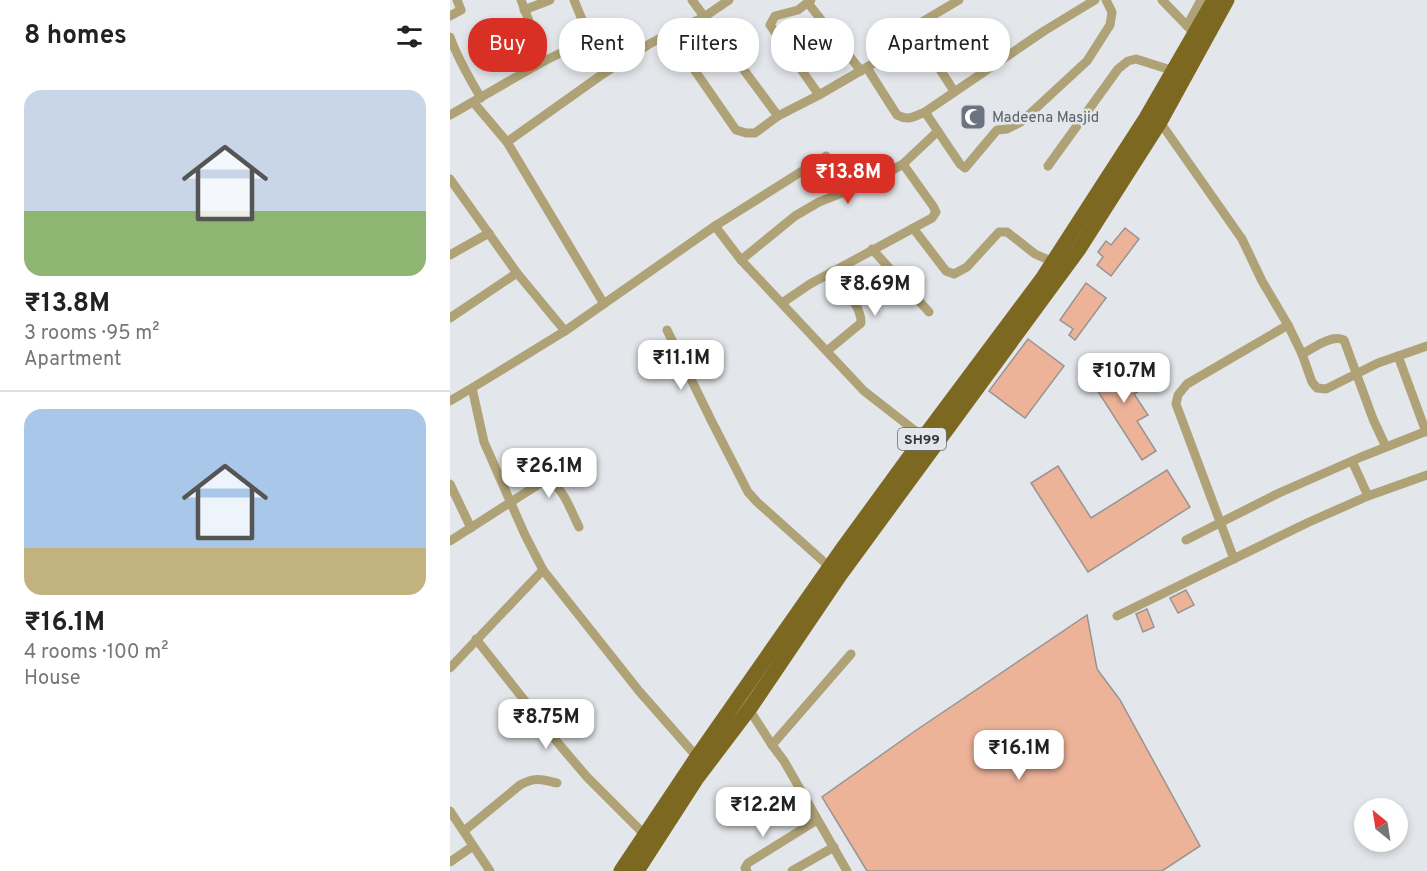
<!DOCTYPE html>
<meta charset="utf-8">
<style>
body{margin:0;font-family:Overpass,sans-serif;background:#f2f2f2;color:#222;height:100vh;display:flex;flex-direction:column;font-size:22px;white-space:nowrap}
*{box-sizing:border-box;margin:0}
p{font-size:20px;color:#767676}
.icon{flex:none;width:33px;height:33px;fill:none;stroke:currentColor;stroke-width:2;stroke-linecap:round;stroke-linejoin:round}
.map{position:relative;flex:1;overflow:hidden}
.details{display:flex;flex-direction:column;background:#fff;width:450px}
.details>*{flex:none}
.guide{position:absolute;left:18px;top:18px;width:570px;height:54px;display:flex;gap:12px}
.needle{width:39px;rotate:330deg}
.fabs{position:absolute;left:904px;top:798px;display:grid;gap:12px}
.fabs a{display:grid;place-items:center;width:54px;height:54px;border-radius:50%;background:#fff;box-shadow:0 3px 9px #0003;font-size:30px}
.price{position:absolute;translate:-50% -51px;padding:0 14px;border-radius:12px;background:#fff;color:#222;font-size:20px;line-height:39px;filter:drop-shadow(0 2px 3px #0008)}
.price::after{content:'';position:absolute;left:50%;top:36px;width:18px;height:14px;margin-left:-9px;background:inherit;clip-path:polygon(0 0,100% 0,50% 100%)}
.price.on{background:#d93025;color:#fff}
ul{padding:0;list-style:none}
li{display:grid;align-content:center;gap:12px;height:318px;padding:0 24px}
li+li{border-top:2px solid #e0e0e0}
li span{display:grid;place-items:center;height:186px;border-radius:18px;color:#555}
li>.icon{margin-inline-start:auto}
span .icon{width:108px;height:108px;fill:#fffc;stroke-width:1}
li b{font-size:26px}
h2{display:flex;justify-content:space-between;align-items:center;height:72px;padding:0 24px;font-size:26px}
.pill{padding:0 21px;border-radius:24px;background:#fff;box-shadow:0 3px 9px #0003;font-size:21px;line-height:54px}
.pill.on{background:#d93025;color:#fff}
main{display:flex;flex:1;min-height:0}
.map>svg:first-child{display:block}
.building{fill:#edb399;stroke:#989492;stroke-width:1.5}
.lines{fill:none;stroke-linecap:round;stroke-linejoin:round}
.street{stroke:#afa276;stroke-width:9}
.primary{stroke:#7c6820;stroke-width:15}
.labels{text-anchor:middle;stroke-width:5;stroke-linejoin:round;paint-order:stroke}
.shield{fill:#e3e6ea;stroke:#686a6d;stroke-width:1.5}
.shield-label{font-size:14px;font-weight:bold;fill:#343537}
.worship-label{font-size:15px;fill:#5b616d;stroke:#e3e6ea;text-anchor:start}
</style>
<main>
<section class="details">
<h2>8 homes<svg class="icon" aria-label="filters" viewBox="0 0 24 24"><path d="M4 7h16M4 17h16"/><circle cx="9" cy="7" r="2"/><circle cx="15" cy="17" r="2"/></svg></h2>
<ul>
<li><span style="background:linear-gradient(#c9d6e8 65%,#8fb573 0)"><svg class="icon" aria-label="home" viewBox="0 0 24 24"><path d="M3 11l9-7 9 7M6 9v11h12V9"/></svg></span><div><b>₹13.8M</b><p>3 rooms · 95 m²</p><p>Apartment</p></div></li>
<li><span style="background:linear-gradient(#a9c7e8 75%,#c2b280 0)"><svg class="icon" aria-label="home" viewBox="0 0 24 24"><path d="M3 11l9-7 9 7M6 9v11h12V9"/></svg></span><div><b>₹16.1M</b><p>4 rooms · 100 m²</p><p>House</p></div></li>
</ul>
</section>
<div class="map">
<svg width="977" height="871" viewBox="0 0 977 871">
<rect width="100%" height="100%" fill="#e3e6ea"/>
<g class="building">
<path d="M675 228 689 239 661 276 647 265 653 257 648 252 656 241 661 245Z"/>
<path d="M636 283 656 298 625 340 619 335 623 329 610 320Z"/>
<path d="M578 339 614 366 575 418 539 391Z"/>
<path d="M678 356 682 363 674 368 689 391 684 394 698 415 687 421 706 451 692 460 640 379Z"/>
<path d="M608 466 641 518 717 470 740 507 638 572 581 483Z"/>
<path d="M736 590 744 605 728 613 720 598Z"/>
<path d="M697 609 704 627 693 632 686 614Z"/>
<path d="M637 615 647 669 670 700 750 846 712 871H417L372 797 465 731Z"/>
</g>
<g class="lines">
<g class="street">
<path d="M71 0 94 61"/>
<path d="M242 0 328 116"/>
<path d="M361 0 348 10 325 16 320 25 369 95"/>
<path d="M712 0 748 37"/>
<path d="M358 3 411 71"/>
<path d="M74 10 100 0"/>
<path d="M0 16 11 10 7 0"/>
<path d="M737 26 751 0"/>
<path d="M463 28 504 91"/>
<path d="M217 35 254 17 279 0"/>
<path d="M0 37C8 59 19 78 31 98"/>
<path d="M417 68 447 115C458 121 464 117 475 112L594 31 645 0"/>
<path d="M24 103 57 142 154 304"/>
<path d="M475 112 510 164 515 168 547 130 557 129 571 122 637 61 660 25 662 12 656 0"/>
<path d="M0 115 94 61 140 39 124 0"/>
<path d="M710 122 792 239 812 281 838 325 852 354 862 382 867 388 876 389 928 363 977 346"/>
<path d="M57 142 150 76 201 43 217 35 225 39 241 65 286 130 296 133H305L328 116 369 95 443 52 438 42 509 0"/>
<path d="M598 166 668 69 678 61 686 59 724 71"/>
<path d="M0 179 67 273 115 331 265 226 291 260 414 391 477 440"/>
<path d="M265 226 376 156"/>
<path d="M463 228 496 271 504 274 517 267 549 232H557L585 254 603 262"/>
<path d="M422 249 479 312"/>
<path d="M0 255 39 233"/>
<path d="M291 260 345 216 369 202 427 179 453 164 488 131"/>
<path d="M332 303 360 284 482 218 486 212 483 206 453 164"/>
<path d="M0 318 67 273"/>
<path d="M217 330 262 422 298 492 307 502 383 570"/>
<path d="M377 351 411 323C412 306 391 285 381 272"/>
<path d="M852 354C864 348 881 334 894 340L923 419 936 447"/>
<path d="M948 356 976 432"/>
<path d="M22 388 115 331"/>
<path d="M0 401 22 388 34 442 75 535 93 570 189 691 247 757"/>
<path d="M902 461 918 496"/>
<path d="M0 484 21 528"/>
<path d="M736 540 829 493 911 457 977 431"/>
<path d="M0 541 89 484 101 481C115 492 121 511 129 527"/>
<path d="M784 559 726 404 728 395 737 384 838 325"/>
<path d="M667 616 857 523 918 496 977 475"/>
<path d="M26 639 108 743 137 777 195 835"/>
<path d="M0 668 93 570"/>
<path d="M297 706 322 745 334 761 397 871"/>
<path d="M322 745 401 654"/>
<path d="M0 811 40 871"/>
<path d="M14 831 70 785C85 777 91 779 107 783"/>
<path d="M0 862 23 846"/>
<path d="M297 871 295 868 298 863 367 820"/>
<path d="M342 871 384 847"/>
</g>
<g class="primary">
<path d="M171 871 247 757 393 548 474 437 592 279 696 118 764 0"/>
<path d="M187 871 247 778 300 708 390 575 629 249 710 122 777 0"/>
</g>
</g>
<defs>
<g id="mosque-square" transform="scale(1.35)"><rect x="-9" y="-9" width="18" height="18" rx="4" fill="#6b7280" stroke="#e3e6ea"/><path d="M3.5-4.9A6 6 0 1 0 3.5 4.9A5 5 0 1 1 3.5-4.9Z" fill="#fff"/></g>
</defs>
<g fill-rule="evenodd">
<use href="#mosque-square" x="523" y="117"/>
</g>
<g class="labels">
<rect class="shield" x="448" y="428" width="48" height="22" rx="4.5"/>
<g class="shield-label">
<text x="472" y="444">SH99</text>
</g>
<g class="worship-label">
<text x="542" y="122">Madeena Masjid</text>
</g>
</g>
</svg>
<div class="fabs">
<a><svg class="needle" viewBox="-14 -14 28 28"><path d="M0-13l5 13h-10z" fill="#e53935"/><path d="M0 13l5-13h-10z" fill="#767676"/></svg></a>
</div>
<b class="price on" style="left:398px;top:205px">₹13.8M</b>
<b class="price" style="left:425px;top:317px">₹8.69M</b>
<b class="price" style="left:231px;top:391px">₹11.1M</b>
<b class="price" style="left:674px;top:404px">₹10.7M</b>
<b class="price" style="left:99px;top:499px">₹26.1M</b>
<b class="price" style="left:96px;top:750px">₹8.75M</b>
<b class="price" style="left:569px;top:781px">₹16.1M</b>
<b class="price" style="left:313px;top:838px">₹12.2M</b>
<div class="guide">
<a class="pill on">Buy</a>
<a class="pill">Rent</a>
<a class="pill">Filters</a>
<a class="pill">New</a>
<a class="pill">Apartment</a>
</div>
</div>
</main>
